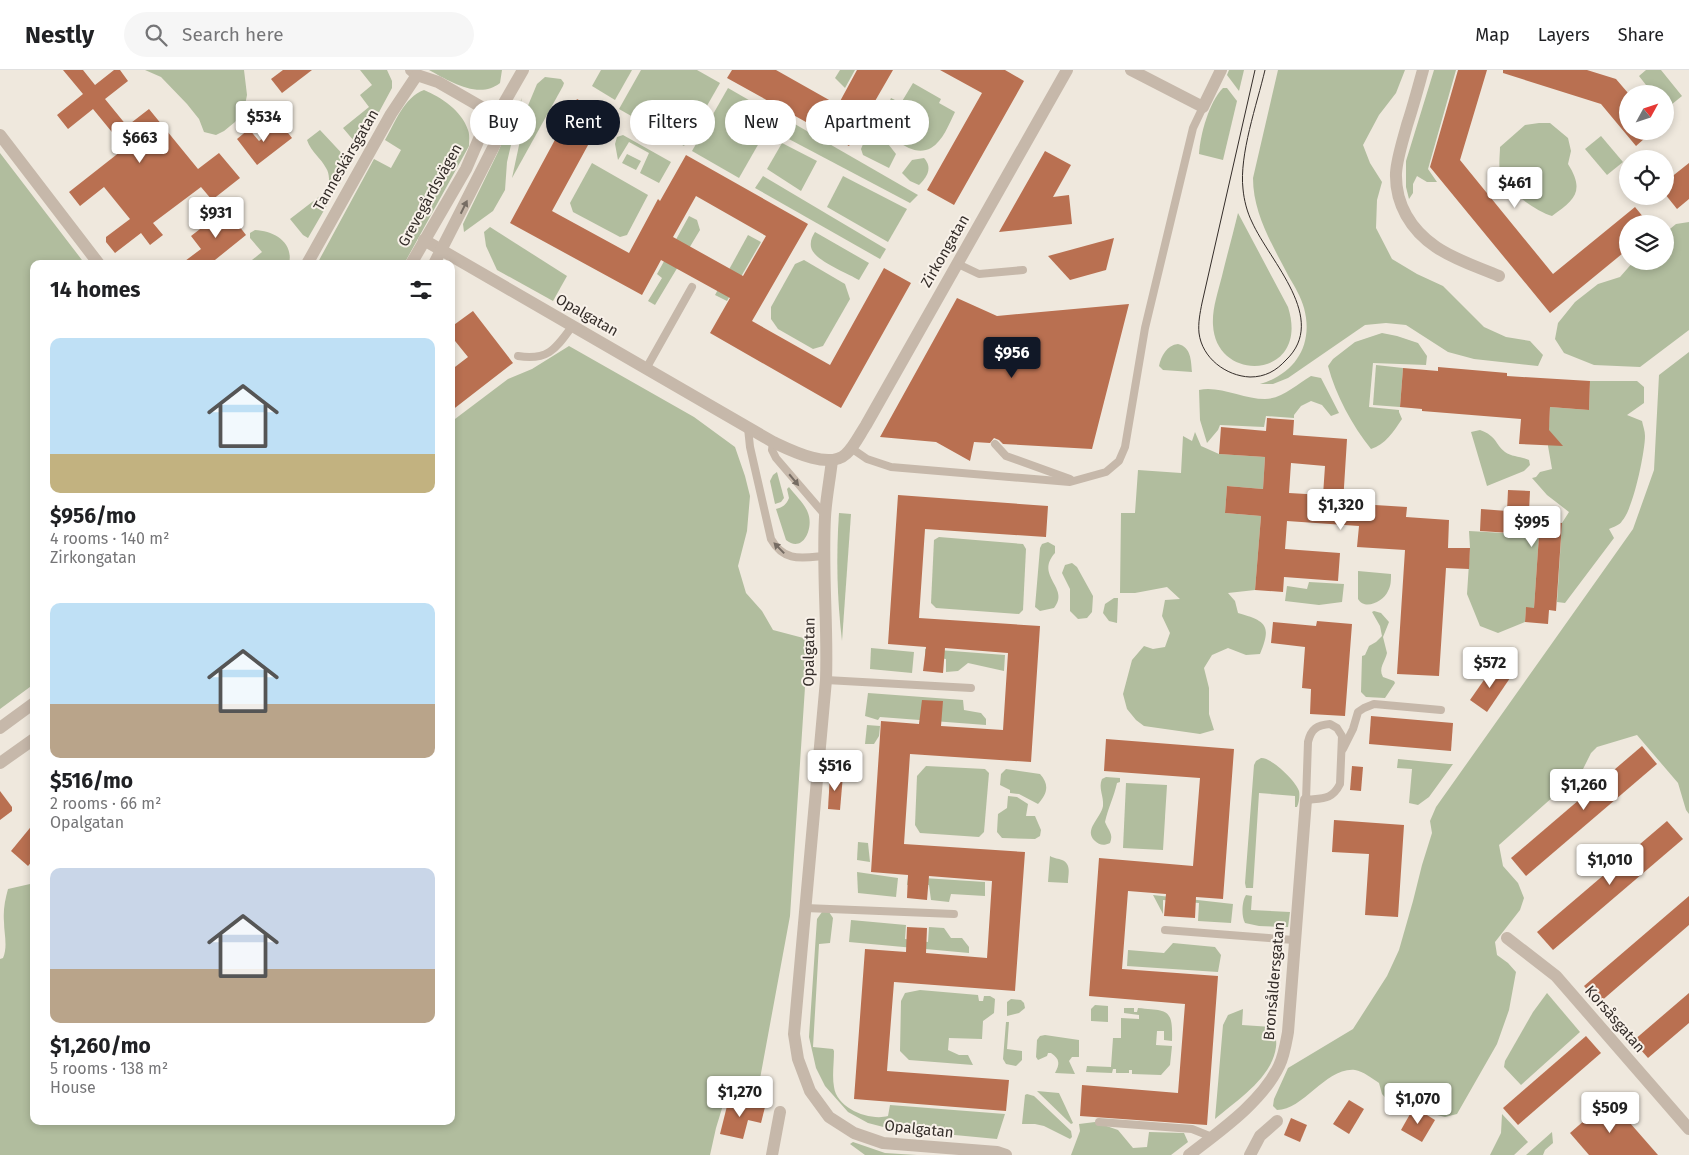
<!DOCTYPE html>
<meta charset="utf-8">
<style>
body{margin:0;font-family:"Fira Sans",sans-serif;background:#f6f6f6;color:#202124;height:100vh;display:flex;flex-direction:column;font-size:19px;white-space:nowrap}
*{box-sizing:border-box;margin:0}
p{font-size:16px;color:#757577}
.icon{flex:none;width:28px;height:28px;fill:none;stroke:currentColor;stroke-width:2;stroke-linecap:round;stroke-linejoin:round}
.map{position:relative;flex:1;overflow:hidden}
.details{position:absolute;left:30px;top:190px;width:425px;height:865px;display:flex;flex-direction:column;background:#fff;border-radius:10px;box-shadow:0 2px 8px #0003}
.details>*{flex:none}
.guide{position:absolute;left:470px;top:30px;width:475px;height:45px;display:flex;gap:10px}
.needle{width:32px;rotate:50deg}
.controls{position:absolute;left:1619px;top:15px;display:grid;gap:10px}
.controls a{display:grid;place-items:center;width:55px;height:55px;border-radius:50%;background:#fff;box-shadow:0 2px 8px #0003;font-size:25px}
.price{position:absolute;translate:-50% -42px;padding:0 11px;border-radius:5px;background:#fff;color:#222;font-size:16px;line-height:32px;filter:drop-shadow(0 1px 2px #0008)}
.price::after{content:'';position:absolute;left:50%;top:30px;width:15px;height:11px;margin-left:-8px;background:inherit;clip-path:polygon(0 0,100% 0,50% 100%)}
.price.on{background:#111827;color:#fff}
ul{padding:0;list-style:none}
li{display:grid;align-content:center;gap:10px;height:265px;padding:0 20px}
li span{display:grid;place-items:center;height:155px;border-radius:10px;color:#555}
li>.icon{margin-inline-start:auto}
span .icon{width:90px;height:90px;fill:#fffc;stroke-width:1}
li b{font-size:21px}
h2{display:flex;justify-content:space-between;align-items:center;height:60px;padding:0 20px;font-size:21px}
.tag{padding:0 18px;border-radius:22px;background:#fff;box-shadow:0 2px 8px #0003;font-size:18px;line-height:45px}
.tag.on{background:#111827;color:#fff}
header{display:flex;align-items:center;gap:30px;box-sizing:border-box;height:70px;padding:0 25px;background:#fff;border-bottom:1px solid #e0e0e0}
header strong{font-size:24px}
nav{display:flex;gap:28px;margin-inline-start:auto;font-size:18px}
.search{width:350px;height:45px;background:#f6f6f6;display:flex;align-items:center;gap:12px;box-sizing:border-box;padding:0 18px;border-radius:28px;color:#757577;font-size:19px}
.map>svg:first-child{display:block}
.green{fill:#b1bd9e}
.building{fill:#b97051;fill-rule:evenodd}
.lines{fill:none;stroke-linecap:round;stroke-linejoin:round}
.service{stroke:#c6b8aa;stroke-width:8}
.minor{stroke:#c6b8aa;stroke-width:12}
.tertiary{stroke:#c6b8aa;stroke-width:12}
.tram{stroke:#342d29;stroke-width:1}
.oneway{fill:#766c63}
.labels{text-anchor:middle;stroke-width:4;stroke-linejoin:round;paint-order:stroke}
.street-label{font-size:15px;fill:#342d29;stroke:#f8f1e9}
</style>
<header>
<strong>Nestly</strong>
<div class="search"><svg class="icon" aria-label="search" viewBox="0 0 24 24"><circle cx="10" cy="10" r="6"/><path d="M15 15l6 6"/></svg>Search here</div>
<nav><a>Map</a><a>Layers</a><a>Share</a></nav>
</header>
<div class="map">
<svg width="1689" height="1085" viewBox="0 0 1689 1085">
<rect width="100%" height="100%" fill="#efe8dd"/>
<g class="green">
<path d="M145 0H244L247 25 244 40 235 52 224 61 216 65 204 62 199 49 187 34 161 7Z"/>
<path d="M360 0H387L392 11V18L364 70 360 73 354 71 343 58 369 37 360 25 372 15Z"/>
<path d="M429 0H502L500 13C479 30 449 11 429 0Z"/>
<path d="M601 0H632L615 30 592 16Z"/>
<path d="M641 0H697L720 13 684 76 619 39Z"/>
<path d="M840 0H855L845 18 835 8Z"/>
<path d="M1229 0H1244L1239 21 1227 5Z"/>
<path d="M1278 0H1405L1396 23 1379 45 1363 75 1370 93 1382 112 1377 130 1376 158 1392 189 1417 204 1443 216 1484 257 1506 267 1530 271 1543 285 1538 296 1474 289 1448 282 1406 255 1386 253 1365 255 1288 308 1273 314H1260C1295 304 1314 275 1304 238 1301 227 1295 217 1289 207 1273 176 1253 144 1253 108Z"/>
<path d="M1434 0H1456L1428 99 1437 112H1427L1417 106 1413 114V123L1409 129 1406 117V91Z"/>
<path d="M1646 0H1661L1682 26 1666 39 1665 24H1653L1639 6Z"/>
<path d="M545 7 561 9 564 13 563 16 512 108 527 38 537 14Z"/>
<path d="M913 13 941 29 939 33 955 42C949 54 943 71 931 78 913 88 889 68 886 51 885 43 888 35 891 28L901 33Z"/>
<path d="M728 18 775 45 739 108 692 81Z"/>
<path d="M1223 18H1227L1237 31 1223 90 1199 84C1200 65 1209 32 1223 18Z"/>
<path d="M424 20C441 27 462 41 468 60 470 65 469 71 469 76L404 194H317L374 89 391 98 401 80 385 70C395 53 404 27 424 20Z"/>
<path d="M522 28 507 92 505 120 493 141 464 162 463 154 498 82Z"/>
<path d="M793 53 918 125 910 133 785 67Z"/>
<path d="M1539 53H1550L1568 68 1571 81 1568 94C1585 121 1575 130 1552 146 1536 141 1508 122 1501 105 1498 98 1500 85 1500 77L1525 55Z"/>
<path d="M320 60 349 91V97L308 168 303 165 290 149 329 119C329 112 330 104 326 98 321 88 311 82 307 70Z"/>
<path d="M873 60 885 70 896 84 889 98 863 85 861 79 866 67Z"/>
<path d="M623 65 671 92 659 113 640 103 649 83 629 72 618 90 615 74 617 67Z"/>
<path d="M1601 66 1623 92 1607 105 1585 79Z"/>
<path d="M782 73 817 91 801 121 767 99Z"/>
<path d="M0 83 85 194H34V614L0 639Z"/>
<path d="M627 84 641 91 636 100 622 93Z"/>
<path d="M924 88C933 98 927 107 919 115L910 111 902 103 912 90Z"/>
<path d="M592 93 648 125 627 165 620 167 573 142 570 133Z"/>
<path d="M763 106 886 179 880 189 755 118Z"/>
<path d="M843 106 907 139 888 172 827 137Z"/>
<path d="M1238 143 1288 237C1311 309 1216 315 1213 255 1212 239 1218 222 1222 206 1227 185 1233 164 1238 143Z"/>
<path d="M689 146 697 150 700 160 655 235 648 231 662 208 657 204Z"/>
<path d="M1689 152V260L1640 297 1594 295 1564 283 1555 269 1558 253 1575 232 1598 214 1620 207 1634 191H1665V163L1676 154Z"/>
<path d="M490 157 567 206 553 231 497 200 486 176 484 162Z"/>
<path d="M255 160C274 161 294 172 289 194H247L262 182 250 168V163Z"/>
<path d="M815 162 869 193 859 210C847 203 813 190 811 177 810 171 812 167 815 162Z"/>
<path d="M748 165 761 172 727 231 715 225Z"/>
<path d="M804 190 845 214 850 229 823 276 813 279 778 259 771 249V237L795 194Z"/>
<path d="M1382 263 1397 266 1418 273 1427 286 1426 295 1373 293 1369 337 1399 340V342L1402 349C1394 361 1385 375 1371 379 1352 355 1336 326 1328 296L1333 289 1355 272Z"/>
<path d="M1178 274C1191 277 1191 290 1192 302L1163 300 1159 296C1161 286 1167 275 1178 274Z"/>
<path d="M569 276 694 347 735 377 745 406 750 426 747 461 738 496 746 523 762 541 773 560 811 570 805 617 790 846 759 1014 727 1022 716 1058 710 1085H0V889L3 888C8 876 4 864 4 852 3 840 5 830 8 819L30 814H34V1051H451V352L508 309 532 299Z"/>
<path d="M1689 282V744L1686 740 1678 713 1637 665 1597 677 1591 683 1582 701 1499 775 1503 796 1518 813 1524 828 1520 840 1495 872 1497 885 1508 893 1516 902 1509 940 1497 974 1457 1044 1445 1047 1425 1042 1415 1037 1390 1033 1382 1024 1379 1013C1373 1009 1363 1001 1355 1000 1326 997 1304 1040 1277 1040L1273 1036 1274 1029 1288 998 1353 959 1387 906 1399 880 1413 831 1422 795 1432 763 1430 751 1436 737 1633 459 1654 400 1659 305Z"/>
<path d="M1376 295 1403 298 1400 337 1373 335Z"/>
<path d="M1311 306 1321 308 1339 343 1331 346 1322 335 1311 331 1301 336 1294 345V348L1266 346 1264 357 1220 355 1218 360 1207 373 1200 350 1199 320C1218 315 1244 329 1265 329 1282 329 1297 314 1311 306Z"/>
<path d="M1590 311H1637L1644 317V333L1627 345 1642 351C1643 356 1645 361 1645 366 1645 382 1633 440 1622 451 1620 455 1613 457 1609 459L1614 468 1565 533 1557 532 1562 453 1569 442 1547 425 1532 408 1536 407 1540 402 1552 399 1548 376 1550 337 1589 340Z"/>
<path d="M1480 360C1498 367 1494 373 1505 382 1512 387 1520 386 1529 390L1530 395 1524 401 1487 416 1471 362Z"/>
<path d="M1195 362 1201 376 1219 384 1265 387 1263 419 1227 416 1225 443 1261 446 1255 520 1228 523 1235 531 1238 543C1266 551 1272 555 1260 584L1246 585 1228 578 1212 585 1204 598 1209 618V644L1214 660 1200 664 1144 656 1136 650 1127 639 1123 624 1132 590 1144 576 1153 579 1165 577 1170 563 1162 546 1165 530 1180 529 1167 517 1135 523H1120L1121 443H1135L1138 400 1181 403 1183 366 1192 371Z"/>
<path d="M777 402 784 428 781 432 775 434 770 411 773 405Z"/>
<path d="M789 417C795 425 805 434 808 443 814 458 803 484 786 470L776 439C783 437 786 435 789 428L787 419Z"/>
<path d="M839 443 851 444 842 571C837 528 836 487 839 443Z"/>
<path d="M1469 461 1539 465 1534 538H1526L1525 552 1498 563 1480 556 1467 524 1470 478Z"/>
<path d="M939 467 1023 474 1026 479 1023 540 1019 544 936 538 931 533 934 470Z"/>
<path d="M1048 472 1055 476V483C1034 506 1071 518 1054 538L1040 541 1035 537 1040 478 1042 474Z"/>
<path d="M1072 493 1077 497 1093 526 1092 542 1087 548 1078 549 1070 541V519L1062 503 1065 495Z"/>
<path d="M1358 501 1391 504C1391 510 1391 516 1388 521 1384 531 1365 541 1358 529Z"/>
<path d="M1309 512 1344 514 1342 532 1319 535 1285 531 1287 516 1307 519Z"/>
<path d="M1114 528H1118L1117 553 1109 551 1103 543 1105 534Z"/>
<path d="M1374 541 1381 543 1389 552 1383 567 1387 583C1385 592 1378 598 1383 607L1394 611 1395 613 1385 628 1366 627 1361 622 1362 586 1365 585 1369 576 1376 572 1382 566 1380 556 1372 542Z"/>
<path d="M871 578 914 582 912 603 870 599Z"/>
<path d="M925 579 1005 585 1004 601 968 593 958 601 946 602V589L925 586Z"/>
<path d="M868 623 963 630 964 640 981 643 986 649V655L880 647 878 650 865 646Z"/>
<path d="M867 655 880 656 879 666 874 674H865Z"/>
<path d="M1261 688C1271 687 1296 711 1299 721 1300 725 1299 733 1297 737H1295V726L1259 723 1253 818H1246L1245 813 1254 695 1256 691Z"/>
<path d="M1398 689 1449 694H1453L1429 727 1418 735 1409 733 1412 699 1397 698Z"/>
<path d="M926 696 985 699 989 703 984 762 979 767 920 763 915 755 917 706Z"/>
<path d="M1006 699 1040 704C1050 715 1047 724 1038 734L1019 724 1010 723V720L1000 715 1001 704Z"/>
<path d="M1106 707 1120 708V712L1117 713C1114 727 1108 738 1105 752 1108 760 1114 764 1110 773 1104 776 1099 775 1095 771 1083 760 1101 748 1103 736 1104 726 1098 718 1102 709Z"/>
<path d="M1126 713 1167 715 1163 780 1123 778Z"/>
<path d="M1008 726 1017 727 1028 734 1026 746H1035L1041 760 1040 766 1035 769 1002 768 997 762 998 744 1007 738Z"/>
<path d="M858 772 868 773 870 792 857 790Z"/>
<path d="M1050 786C1055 789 1058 788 1062 790 1072 794 1068 805 1068 813L1048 812Z"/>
<path d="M857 802 898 808 896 827 858 823Z"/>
<path d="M908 807 985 812V826L951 824 949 832 931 830 929 815H907Z"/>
<path d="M1153 825 1233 834 1231 853 1198 851 1199 833 1163 830V844Z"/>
<path d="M1246 825 1252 826 1251 840 1290 842 1288 857 1259 856 1245 853C1241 846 1242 831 1246 825Z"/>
<path d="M822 842H829L833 848 830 873 819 874 813 977 833 979 834 981C834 993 832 1006 834 1017 837 1039 870 1051 888 1046L890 1035 1005 1044 997 1069 891 1059 868 1053 848 1042 825 1016 816 998 809 967 817 849Z"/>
<path d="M851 850 906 855 905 869 928 872 929 857 944 858 951 868H962L969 877V883L849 872Z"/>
<path d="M1173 873 1215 877 1221 885 1218 902 1127 896 1128 880 1164 883Z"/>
<path d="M920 920 978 925 979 931H983L984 926H990L995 929 994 943 983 951 982 969 949 968 948 980 959 985H968L973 995 909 990 900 981 901 931 905 923Z"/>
<path d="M1547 923 1580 962 1521 1015 1504 997 1505 991 1533 942Z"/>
<path d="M1011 929 1021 930 1024 933 1025 938 1019 943 1007 946V932Z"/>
<path d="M1095 935 1108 936V952L1091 951V939Z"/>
<path d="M1124 938H1134V942H1137L1138 938C1168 941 1173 938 1172 971L1164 970V961H1157L1156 975 1172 976 1170 995 1161 1005 1132 1004V1000H1129V1003H1116V999H1113L1112 1003 1086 1002 1087 996 1111 997 1113 968H1121V948L1139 949V945L1124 943Z"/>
<path d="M1243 939 1242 955 1274 957C1275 963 1277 971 1276 977 1272 1008 1237 1030 1215 1049L1223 955 1228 945Z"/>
<path d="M1006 952H1009L1007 979 1022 981V990L1016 996 1006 994 1003 989Z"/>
<path d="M1045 965 1079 970V987H1072L1069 991 1075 1004 1055 1003C1060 994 1060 989 1051 983H1048L1047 986 1038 990 1036 987 1037 970 1040 966Z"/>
<path d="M1037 1021 1059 1023 1073 1053 1071 1054Z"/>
<path d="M1027 1024 1034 1026 1071 1061 1072 1067 1070 1069 1044 1056 1035 1054H1022L1025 1025Z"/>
<path d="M1502 1044 1528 1072 1514 1085H1490L1501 1063Z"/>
<path d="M1095 1052 1118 1060 1133 1078 1147 1077 1149 1062 1184 1063 1188 1072 1171 1085H1071L1080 1061 1079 1054Z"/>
<path d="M1552 1062 1553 1073 1545 1080 1543 1085H1526Z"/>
<path d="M853 1072 885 1083 917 1085H865L850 1074Z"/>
</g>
<g class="building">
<path d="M63 0H83L95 15 114 0H120L128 11 105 29 127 56 149 39 198 99 219 83 240 108 212 130 201 117 153 153 163 165 150 175 141 163 115 183 106 172V167L130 149 104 117 80 136 69 122 125 78 93 39 68 59 57 45 83 24Z"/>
<path d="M283 0H312L282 23 271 9Z"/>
<path d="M732 0H776L838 35 857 0H893L849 76 727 8Z"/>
<path d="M940 0H1005L1024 11 954 135 927 120 982 23Z"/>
<path d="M1458 0H1487L1460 90 1553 204 1635 137 1649 154H1628V179L1550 243 1430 97Z"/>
<path d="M1503 0H1587L1616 9 1628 23V61H1653L1636 76 1601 34 1503 3Z"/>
<path d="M577 29 605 44 552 141 629 183 658 129 660 131 686 85 808 154 752 251 830 295 884 198 911 213 841 338 710 263 730 228 661 190 642 225 510 153ZM696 126 766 166 743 206 673 167Z"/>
<path d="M281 54 292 68 257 95 237 69 249 59 259 71Z"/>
<path d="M1045 81 1071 95 1053 127 1069 125 1072 154 999 162Z"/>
<path d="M1689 93V129L1677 139 1665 124V112Z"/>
<path d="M226 139 246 165 210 194H181L201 179 191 166Z"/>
<path d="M1114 168 1106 200 1070 210 1048 186Z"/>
<path d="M957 228 997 246 1129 234 1092 379 1003 374 999 370 994 368 990 373 974 372 970 391 936 372 880 367Z"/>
<path d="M473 241 513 293 451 341V300L468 287 451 266V257Z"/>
<path d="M1438 297 1507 303V306L1590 311 1589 340 1550 337 1549 360 1563 376 1519 374 1521 349 1422 341V339L1400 337 1403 298 1438 301Z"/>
<path d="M1267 348 1294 350 1293 365 1347 369 1343 433 1407 437 1406 447 1449 450 1448 478H1470L1469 499 1446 498 1439 606 1397 604 1405 480 1357 477 1359 456 1287 451 1285 479 1340 483 1338 511 1284 507 1283 522 1255 520 1261 446 1225 443 1227 416 1263 419 1265 387 1219 384 1221 357 1266 361ZM1291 393 1325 396 1323 425 1289 423Z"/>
<path d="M1508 420 1530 421 1529 442 1541 443V451L1562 453 1556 541 1549 540 1548 554 1525 552 1526 537 1534 538 1539 465 1480 461 1481 439 1507 441Z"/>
<path d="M898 425 1048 436 1046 467 925 459 919 548 1040 556 1031 692 910 684 904 774 1025 782 1015 921 894 912 887 1001 1009 1010 1006 1041 854 1029 865 879 906 882 907 857 927 858 926 883 987 888 992 811 929 806 927 830 907 828 908 805 871 802 881 651 919 654 922 630 943 631 941 656 1003 660 1008 583 945 578 943 603 923 601 926 577 888 574Z"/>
<path d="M1317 551 1352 554 1345 646 1310 644 1311 619 1302 618 1305 577 1271 573 1273 552 1316 556Z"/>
<path d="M1493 597 1510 608 1487 642 1470 630Z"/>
<path d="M1371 646 1453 653 1451 681 1369 674Z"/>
<path d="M1106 669 1234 679 1223 829 1196 827 1195 848 1164 846 1166 824 1128 821 1122 899 1218 906 1207 1055 1080 1046 1082 1015 1178 1023 1185 934 1089 926 1099 788 1193 796 1200 708 1104 701Z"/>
<path d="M1642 676 1657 694 1526 806 1511 788Z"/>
<path d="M1352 696 1363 697 1361 721 1350 720Z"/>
<path d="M830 704 843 705 840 740 828 739Z"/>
<path d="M0 721 12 737V741L0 750Z"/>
<path d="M1334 750 1404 755 1398 847 1365 845 1369 784 1332 782Z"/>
<path d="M1667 751 1683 769 1553 880 1537 862Z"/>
<path d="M34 753V789L28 796 11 781Z"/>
<path d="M1689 826V855L1599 933 1584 916Z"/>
<path d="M1689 923V953L1648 988 1633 971Z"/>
<path d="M1586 966 1601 983 1518 1055 1503 1038Z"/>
<path d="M729 1028 765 1037 761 1053 748 1050 743 1069 720 1064Z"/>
<path d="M1609 1029 1658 1085H1589L1570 1063Z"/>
<path d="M1349 1030 1364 1039 1349 1064 1333 1054Z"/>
<path d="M1414 1037 1435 1050 1422 1072 1401 1060Z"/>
<path d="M1291 1048 1307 1055 1300 1072 1284 1065Z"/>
</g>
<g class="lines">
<g class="service">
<path d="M958 194 979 204 1023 200"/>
<path d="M518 286C549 291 556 278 573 255"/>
<path d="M647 297 692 217"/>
<path d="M748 358 750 377 771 469C784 492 801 488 824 486"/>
<path d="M773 372 772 380 776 388 825 445"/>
<path d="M995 374 1006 386 1070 409"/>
<path d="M851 378 867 389 891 397 1070 412 1106 402 1119 391 1125 377 1145 258 1193 58 1203 37"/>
<path d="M826 610 971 618"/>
<path d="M1330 654 1337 658 1342 666 1340 714C1332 730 1323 728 1306 730L1308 672C1311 659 1317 655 1330 654Z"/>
<path d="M1343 679 1353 659 1358 642 1364 638 1374 634 1441 640"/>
<path d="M805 838 954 844"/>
<path d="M1165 860 1294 870"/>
<path d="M1099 1052 1192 1059 1212 1067"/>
</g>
<g class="minor">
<path d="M411 0 417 5 438 12 497 46"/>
<path d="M1131 0 1203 37 1221 0"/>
<path d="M1423 0C1418 18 1413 37 1407 55 1403 70 1397 88 1396 103 1395 134 1411 160 1436 177 1455 190 1478 197 1499 206"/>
<path d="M0 65 99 194"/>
<path d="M424 170 773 372C790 380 829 400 846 384 854 377 860 364 866 355L1067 0"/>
<path d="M307 194 391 44 417 5"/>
<path d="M832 390C830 409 826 428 825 447 822 502 828 556 826 610L794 964 798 989 810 1021 829 1047 854 1063 883 1073 997 1082 1006 1085"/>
<path d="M0 693 34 669"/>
<path d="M1507 868 1556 906 1689 1059"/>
<path d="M772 1085 780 1042"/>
<path d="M1189 1085C1220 1061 1262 1032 1279 996 1284 986 1286 973 1288 962L1306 730"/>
<path d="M1250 1085 1260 1066 1277 1051"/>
</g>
<g class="tertiary">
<path d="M411 194 466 99 482 62 496 47 523 0"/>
<path d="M434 194 497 70 496 47"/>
<path d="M0 658 34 633"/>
</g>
<path class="tram" d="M1255 0 1202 233C1200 243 1198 253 1199 263 1202 288 1226 306 1250 307 1265 307 1276 301 1286 290 1329 249 1270 192 1252 152 1247 142 1244 130 1243 119 1239 85 1257 34 1265 0"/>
</g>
<defs><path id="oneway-solid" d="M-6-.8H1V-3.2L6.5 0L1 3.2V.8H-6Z" transform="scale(1.25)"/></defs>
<g class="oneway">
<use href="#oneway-solid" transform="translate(464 137) rotate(-64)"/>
<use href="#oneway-solid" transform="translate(794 410) rotate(50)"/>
<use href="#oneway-solid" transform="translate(779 478) rotate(-134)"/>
</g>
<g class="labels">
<g class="street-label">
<text transform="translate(346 90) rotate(-60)" y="5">Tanneskärsgatan</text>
<text transform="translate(430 125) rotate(-61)" y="5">Grevegårdsvägen</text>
<text transform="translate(945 181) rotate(-60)" y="5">Zirkongatan</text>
<text transform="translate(587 245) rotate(30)" y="5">Opalgatan</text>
<text transform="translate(809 582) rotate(-89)" y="5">Opalgatan</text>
<text transform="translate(1274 911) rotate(-85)" y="5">Bronsåldersgatan</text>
<text transform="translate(1615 949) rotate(49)" y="5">Korsåsgatan</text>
<text transform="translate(919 1059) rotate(6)" y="5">Opalgatan</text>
</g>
</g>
</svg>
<div class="controls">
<a><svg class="needle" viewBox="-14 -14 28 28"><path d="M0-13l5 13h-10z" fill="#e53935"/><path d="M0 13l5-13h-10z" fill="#757577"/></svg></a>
<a><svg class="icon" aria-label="locate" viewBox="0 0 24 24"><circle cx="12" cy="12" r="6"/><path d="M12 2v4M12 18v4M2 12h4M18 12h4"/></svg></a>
<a><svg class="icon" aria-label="layers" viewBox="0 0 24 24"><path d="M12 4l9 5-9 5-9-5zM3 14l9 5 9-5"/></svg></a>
</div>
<b class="price" style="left:264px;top:73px">$534</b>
<b class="price" style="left:140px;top:94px">$663</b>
<b class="price" style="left:1515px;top:139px">$461</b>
<b class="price" style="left:216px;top:169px">$931</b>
<b class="price on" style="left:1012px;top:309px">$956</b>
<b class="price" style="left:1341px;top:461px">$1,320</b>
<b class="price" style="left:1532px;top:478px">$995</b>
<b class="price" style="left:1490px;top:619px">$572</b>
<b class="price" style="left:835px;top:722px">$516</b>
<b class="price" style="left:1584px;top:741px">$1,260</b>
<b class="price" style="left:1610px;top:816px">$1,010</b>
<b class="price" style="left:740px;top:1048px">$1,270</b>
<b class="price" style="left:1418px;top:1055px">$1,070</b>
<b class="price" style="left:1610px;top:1064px">$509</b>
<div class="guide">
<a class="tag">Buy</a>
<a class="tag on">Rent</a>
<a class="tag">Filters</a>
<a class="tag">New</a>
<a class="tag">Apartment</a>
</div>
<section class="details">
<h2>14 homes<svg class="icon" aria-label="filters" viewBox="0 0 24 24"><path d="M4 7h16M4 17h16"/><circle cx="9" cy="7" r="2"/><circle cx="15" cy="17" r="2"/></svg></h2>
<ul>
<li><span style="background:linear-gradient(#bfe0f5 75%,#c2b280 0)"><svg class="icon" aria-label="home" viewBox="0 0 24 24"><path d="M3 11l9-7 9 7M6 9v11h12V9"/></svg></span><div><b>$956/mo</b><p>4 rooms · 140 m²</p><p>Zirkongatan</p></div></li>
<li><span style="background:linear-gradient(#bfe0f5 65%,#b9a48a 0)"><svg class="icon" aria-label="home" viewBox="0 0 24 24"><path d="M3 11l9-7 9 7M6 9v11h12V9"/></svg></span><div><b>$516/mo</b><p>2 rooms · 66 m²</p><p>Opalgatan</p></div></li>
<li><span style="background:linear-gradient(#c9d6e8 65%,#b9a48a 0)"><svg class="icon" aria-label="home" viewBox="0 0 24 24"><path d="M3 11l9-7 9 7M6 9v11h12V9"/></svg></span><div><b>$1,260/mo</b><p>5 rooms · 138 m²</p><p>House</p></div></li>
</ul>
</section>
</div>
